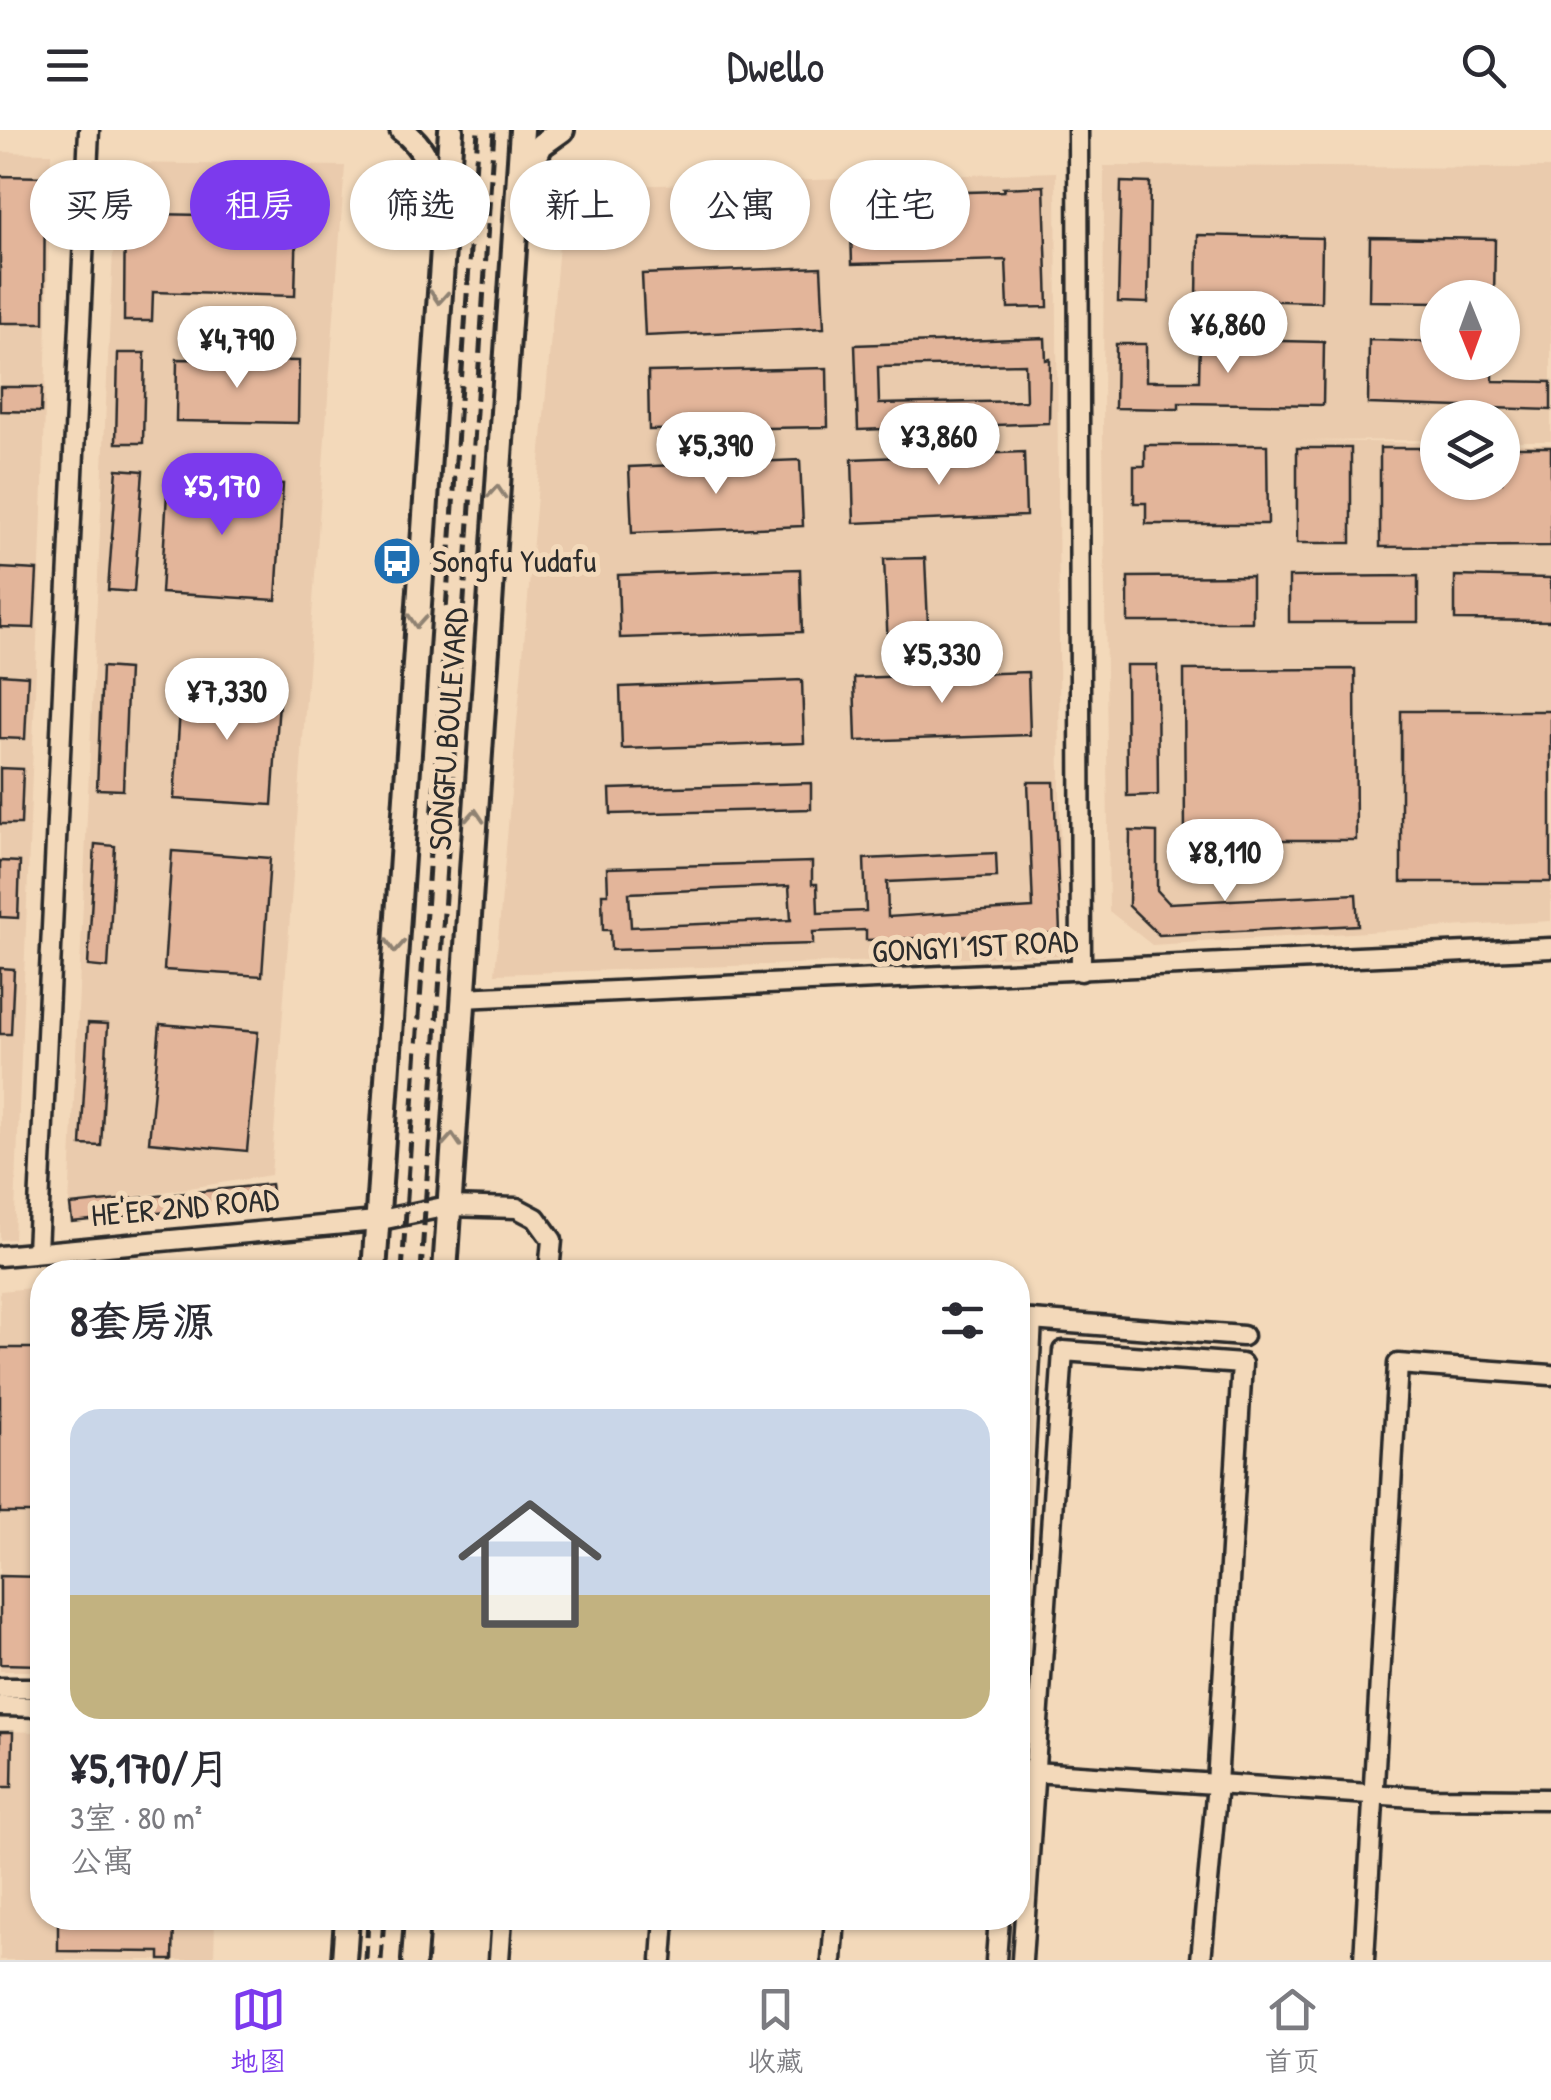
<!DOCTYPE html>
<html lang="zh">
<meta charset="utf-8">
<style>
body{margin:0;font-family:"Patrick Hand","LXGW WenKai TC",sans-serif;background:#f7f7f7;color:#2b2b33;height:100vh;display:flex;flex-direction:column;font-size:38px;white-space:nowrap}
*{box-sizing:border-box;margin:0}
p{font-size:32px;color:#7c7c81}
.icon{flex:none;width:55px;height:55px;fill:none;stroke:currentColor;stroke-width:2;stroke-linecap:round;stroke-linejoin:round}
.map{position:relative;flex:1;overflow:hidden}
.side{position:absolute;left:30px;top:1130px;width:1000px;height:670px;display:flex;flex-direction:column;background:#fff;border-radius:40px;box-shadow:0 2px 8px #0004}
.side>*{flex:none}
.hud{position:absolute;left:30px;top:30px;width:1000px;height:90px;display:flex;gap:20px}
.needle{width:65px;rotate:179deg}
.fabs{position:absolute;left:1420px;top:150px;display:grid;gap:20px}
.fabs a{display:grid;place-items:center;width:100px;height:100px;border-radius:50%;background:#fff;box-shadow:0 2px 8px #0004;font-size:50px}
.price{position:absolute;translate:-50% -85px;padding:0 22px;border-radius:35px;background:#fff;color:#222;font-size:32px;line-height:65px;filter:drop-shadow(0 2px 5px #0008)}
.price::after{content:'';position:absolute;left:50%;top:60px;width:30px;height:22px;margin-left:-15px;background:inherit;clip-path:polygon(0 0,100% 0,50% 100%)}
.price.selected{background:#7c3aed;color:#fff}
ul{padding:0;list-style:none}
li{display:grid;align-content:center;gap:20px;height:530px;padding:0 40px}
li+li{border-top:2px solid #e1e1e2}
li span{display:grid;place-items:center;height:310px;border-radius:30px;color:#555}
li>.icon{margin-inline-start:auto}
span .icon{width:180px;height:180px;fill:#fffc;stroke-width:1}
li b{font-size:42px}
h2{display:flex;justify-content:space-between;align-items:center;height:120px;padding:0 40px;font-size:42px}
.chip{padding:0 35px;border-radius:45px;background:#fff;box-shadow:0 2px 8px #0004;font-size:35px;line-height:90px}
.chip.selected{background:#7c3aed;color:#fff}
header{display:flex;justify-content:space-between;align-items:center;height:130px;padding:0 40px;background:#fff;font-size:45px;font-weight:600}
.tab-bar{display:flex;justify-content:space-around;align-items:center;height:140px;border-top:2px solid #e1e1e2;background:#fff;font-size:28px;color:#7c7c81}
.tab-bar a{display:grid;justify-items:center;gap:5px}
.tab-bar .selected{color:#7c3aed}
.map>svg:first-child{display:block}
.built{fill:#eacbad;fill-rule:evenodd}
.building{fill:#e3b59a;stroke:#2b2b2b;stroke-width:2.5;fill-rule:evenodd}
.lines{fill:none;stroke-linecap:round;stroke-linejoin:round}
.minor-casing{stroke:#2b2b2b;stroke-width:25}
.major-casing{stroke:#2b2b2b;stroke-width:30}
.minor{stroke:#f3d9ba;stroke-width:18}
.major{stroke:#f3d9ba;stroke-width:22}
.rail{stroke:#2b2b2b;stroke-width:5;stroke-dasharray:15 8;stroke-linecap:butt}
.oneway{stroke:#8f8272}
.labels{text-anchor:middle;stroke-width:10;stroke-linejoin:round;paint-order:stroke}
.poi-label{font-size:32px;fill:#2b2b2b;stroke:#f3d9ba;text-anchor:start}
.street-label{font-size:32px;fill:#2b2b2b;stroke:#f3d9ba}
</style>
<header><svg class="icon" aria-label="menu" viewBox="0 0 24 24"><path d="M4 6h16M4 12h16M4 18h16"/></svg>Dwello<svg class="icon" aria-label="search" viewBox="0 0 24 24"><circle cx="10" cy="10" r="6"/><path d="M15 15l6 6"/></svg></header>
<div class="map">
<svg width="1551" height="1830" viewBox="0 0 1551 1830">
<rect width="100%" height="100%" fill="#f3d9ba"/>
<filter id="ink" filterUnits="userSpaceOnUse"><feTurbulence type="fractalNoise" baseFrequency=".01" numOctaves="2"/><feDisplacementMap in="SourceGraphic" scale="20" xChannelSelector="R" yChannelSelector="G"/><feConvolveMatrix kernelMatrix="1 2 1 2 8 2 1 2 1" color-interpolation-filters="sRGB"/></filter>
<g filter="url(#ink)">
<g class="built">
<path d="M0 22 51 23 43 355 14 1109 0 1110Z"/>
<path d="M117 33 345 36 271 1045 69 1077Z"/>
<path d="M1104 36 1551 38V311H1503L1502 288H1438L1437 310 1294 311 1437 313 1438 352H1502L1503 314H1551V791L1152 815 1109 781 1103 309ZM1438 168H1502V232H1438Z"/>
<path d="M1056 42 1061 825 495 844 564 58Z"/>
<path d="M42 1157V1541H0V1161Z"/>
<path d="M0 1601 42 1602V1788H215L214 1830H0Z"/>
</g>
<g class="building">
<path d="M0 46 45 47 44 193H0Z"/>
<path d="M1121 52 1150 53 1148 173 1118 172Z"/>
<path d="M1044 56 1048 177 1008 178 1006 130 852 134 850 65 1004 61 1003 58Z"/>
<path d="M125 68 154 69V84L297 87 295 166 153 162 152 191H124Z"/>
<path d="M1198 105 1322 108 1321 172 1197 169Z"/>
<path d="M1370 107 1495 109 1494 168H1438V172L1369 171Z"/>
<path d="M821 137 824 198 645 206 642 144Z"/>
<path d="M1045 208 1046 230 1050 229 1049 293 858 300 855 215ZM1025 234 1026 271 879 274 878 237Z"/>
<path d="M1200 209 1324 212 1323 275 1179 273V279L1115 278 1116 214H1146V251H1199Z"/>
<path d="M1369 210 1438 212V232H1493V251L1551 252V280L1368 274Z"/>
<path d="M118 223H145L143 313H116Z"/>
<path d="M177 229 299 231 298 293 176 291Z"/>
<path d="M827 238 828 297 649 300 648 242Z"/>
<path d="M0 257H42L41 282 0 281Z"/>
<path d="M1145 315H1267L1268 394H1146V373H1134V336H1145Z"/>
<path d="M1502 317H1551V416L1380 417V318H1438V352H1502Z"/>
<rect x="1297" y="318" width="54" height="95"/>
<path d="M1024 322 1026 386 854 393 852 329Z"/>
<path d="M800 330 803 396 632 403 629 337Z"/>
<path d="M117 339 143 341 134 462 108 460Z"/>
<path d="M168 346 283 354 276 470 161 463Z"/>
<path d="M925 428 929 516 888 518 884 429Z"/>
<path d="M0 438 37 440 34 498 0 497Z"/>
<path d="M800 439 802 502 620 508 618 445Z"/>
<path d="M1252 446V492H1128V447Z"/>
<path d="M1418 446V492H1289V447Z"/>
<path d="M1455 446 1551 448V491L1455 490Z"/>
<path d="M1126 535H1157L1158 665 1127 666Z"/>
<path d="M102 537 128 539 123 660 97 659Z"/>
<path d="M1355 539 1356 710H1185L1184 540Z"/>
<path d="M1028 542 1030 605 856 611 854 548Z"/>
<path d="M0 544 28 546 25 609 0 608Z"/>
<path d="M182 550 280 557 272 675 174 669Z"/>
<path d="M802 550 804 613 622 619 620 557Z"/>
<rect x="1401" y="581" width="150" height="171"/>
<path d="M0 638 23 639 21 694H0Z"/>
<path d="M1028 652H1054L1060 803 866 810V800L813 802V814L611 820 610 800H603L602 764H608L607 738 812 732V754H817L818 783 866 781 864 729 996 723 997 747 887 752 888 787 1033 778ZM789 756 791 790 631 797 629 763Z"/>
<path d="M811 653V679L611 684 610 659Z"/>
<path d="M1130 701 1157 702V760L1169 773 1356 764 1358 795 1159 805 1129 776Z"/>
<path d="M95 714 115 716 108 838 88 836Z"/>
<path d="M172 721 270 728 262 846 164 840Z"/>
<path d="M0 731 20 732 18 788 0 787Z"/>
<path d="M0 838 14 839 11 904H0Z"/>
<path d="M88 893 108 894 101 1016 81 1015Z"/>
<path d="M160 894 258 902 247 1021 149 1012Z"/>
<path d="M271 1054 273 1071 72 1092 70 1075Z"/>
<path d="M0 1218H39L37 1383H0Z"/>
<path d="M0 1446 42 1447V1535L0 1534Z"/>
<path d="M0 1602H13L12 1657H0Z"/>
<path d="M58 1788H174L173 1830H160V1822L58 1821Z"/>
</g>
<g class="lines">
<g class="minor-casing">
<g id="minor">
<path d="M1078 0 1081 841"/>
<path d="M462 868 1551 818"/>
<path d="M37 1121 89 0"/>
<path d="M0 1126 376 1091 448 1076 517 1078 536 1088 552 1110 549 1142"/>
<path d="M1018 1189 1243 1206"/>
<path d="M1018 1455 1032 1190"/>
<path d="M0 1558H42"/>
<path d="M0 1576 42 1577"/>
<path d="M1018 1641 1430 1668 1551 1669"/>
<path d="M499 1830 502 1788"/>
<path d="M662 1830 665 1788"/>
<path d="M832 1830 835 1788"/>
<path d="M996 1830 999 1788"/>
<path d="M1022 1830 1063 1221 1242 1234 1217 1654 1201 1830"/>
<path d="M1364 1830 1398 1234 1551 1245"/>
</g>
</g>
<g class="major-casing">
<g id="major">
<path d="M402 0C425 17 435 43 438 70"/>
<path d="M525 49 541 15 562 0"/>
<path d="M374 1142 451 0"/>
<path d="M445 1142 522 0"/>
<path d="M344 1830 347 1788"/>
<path d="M414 1830 417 1788"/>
</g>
</g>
<use href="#minor" class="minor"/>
<use href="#major" class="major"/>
<g class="rail">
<path d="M402 1142 478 0"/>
<path d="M421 1142 494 0"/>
<path d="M366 1830 368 1788"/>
<path d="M381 1830 384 1788"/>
</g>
</g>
<defs><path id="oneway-chevron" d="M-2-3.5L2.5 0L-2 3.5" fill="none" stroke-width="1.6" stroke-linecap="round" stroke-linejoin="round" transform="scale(2.5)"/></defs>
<g class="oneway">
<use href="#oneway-chevron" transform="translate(439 167) rotate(94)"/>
<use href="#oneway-chevron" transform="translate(497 362) rotate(-86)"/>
<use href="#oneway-chevron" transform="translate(417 491) rotate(94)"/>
<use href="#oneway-chevron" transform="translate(475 686) rotate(-86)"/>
<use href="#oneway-chevron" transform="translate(395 816) rotate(94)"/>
<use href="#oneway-chevron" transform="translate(452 1010) rotate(-86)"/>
</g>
</g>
<defs>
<g id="bus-disc" transform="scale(2.5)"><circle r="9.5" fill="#1f6fb2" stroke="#f3d9ba"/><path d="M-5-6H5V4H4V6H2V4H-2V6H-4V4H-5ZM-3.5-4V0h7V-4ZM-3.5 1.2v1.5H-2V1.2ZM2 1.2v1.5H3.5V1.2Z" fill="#fff"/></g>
</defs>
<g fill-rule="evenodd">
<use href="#bus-disc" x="397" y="431"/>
</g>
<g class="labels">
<g class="poi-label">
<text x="432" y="442">Songfu Yudafu</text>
</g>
<g class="street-label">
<text transform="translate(448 599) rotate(-86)" y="11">SONGFU BOULEVARD</text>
<text transform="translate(975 816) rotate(-3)" y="11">GONGYI 1ST ROAD</text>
<text transform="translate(185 1077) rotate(-5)" y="11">HE'ER 2ND ROAD</text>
</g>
</g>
</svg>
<div class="fabs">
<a><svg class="needle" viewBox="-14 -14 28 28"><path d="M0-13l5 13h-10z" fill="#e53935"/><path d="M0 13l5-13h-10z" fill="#7c7c81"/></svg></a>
<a><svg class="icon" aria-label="layers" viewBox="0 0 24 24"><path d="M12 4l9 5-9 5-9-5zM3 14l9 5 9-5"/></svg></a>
</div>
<b class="price" style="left:1228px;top:246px">¥6,860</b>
<b class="price" style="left:237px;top:261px">¥4,790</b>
<b class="price" style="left:939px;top:358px">¥3,860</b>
<b class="price" style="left:716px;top:367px">¥5,390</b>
<b class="price selected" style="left:222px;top:408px">¥5,170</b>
<b class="price" style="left:942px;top:576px">¥5,330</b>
<b class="price" style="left:227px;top:613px">¥7,330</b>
<b class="price" style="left:1225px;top:774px">¥8,110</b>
<div class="hud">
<a class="chip">买房</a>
<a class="chip selected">租房</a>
<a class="chip">筛选</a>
<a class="chip">新上</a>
<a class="chip">公寓</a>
<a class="chip">住宅</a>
</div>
<section class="side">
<h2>8套房源<svg class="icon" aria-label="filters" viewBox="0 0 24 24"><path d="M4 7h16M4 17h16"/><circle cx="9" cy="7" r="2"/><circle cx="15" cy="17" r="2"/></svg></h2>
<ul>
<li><span style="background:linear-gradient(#c9d6e8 60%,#c2b280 0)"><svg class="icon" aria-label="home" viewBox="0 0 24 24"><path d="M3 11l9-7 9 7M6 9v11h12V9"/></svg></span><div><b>¥5,170/月</b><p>3室 · 80 m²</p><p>公寓</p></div></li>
</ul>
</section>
</div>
<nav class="tab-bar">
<a class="selected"><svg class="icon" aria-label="map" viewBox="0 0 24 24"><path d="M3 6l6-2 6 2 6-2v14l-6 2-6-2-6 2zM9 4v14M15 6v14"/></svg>地图</a>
<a><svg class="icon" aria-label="saved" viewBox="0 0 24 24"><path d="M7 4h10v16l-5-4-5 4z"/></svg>收藏</a>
<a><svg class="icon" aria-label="home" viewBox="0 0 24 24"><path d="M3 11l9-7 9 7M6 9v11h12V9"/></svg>首页</a>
</nav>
